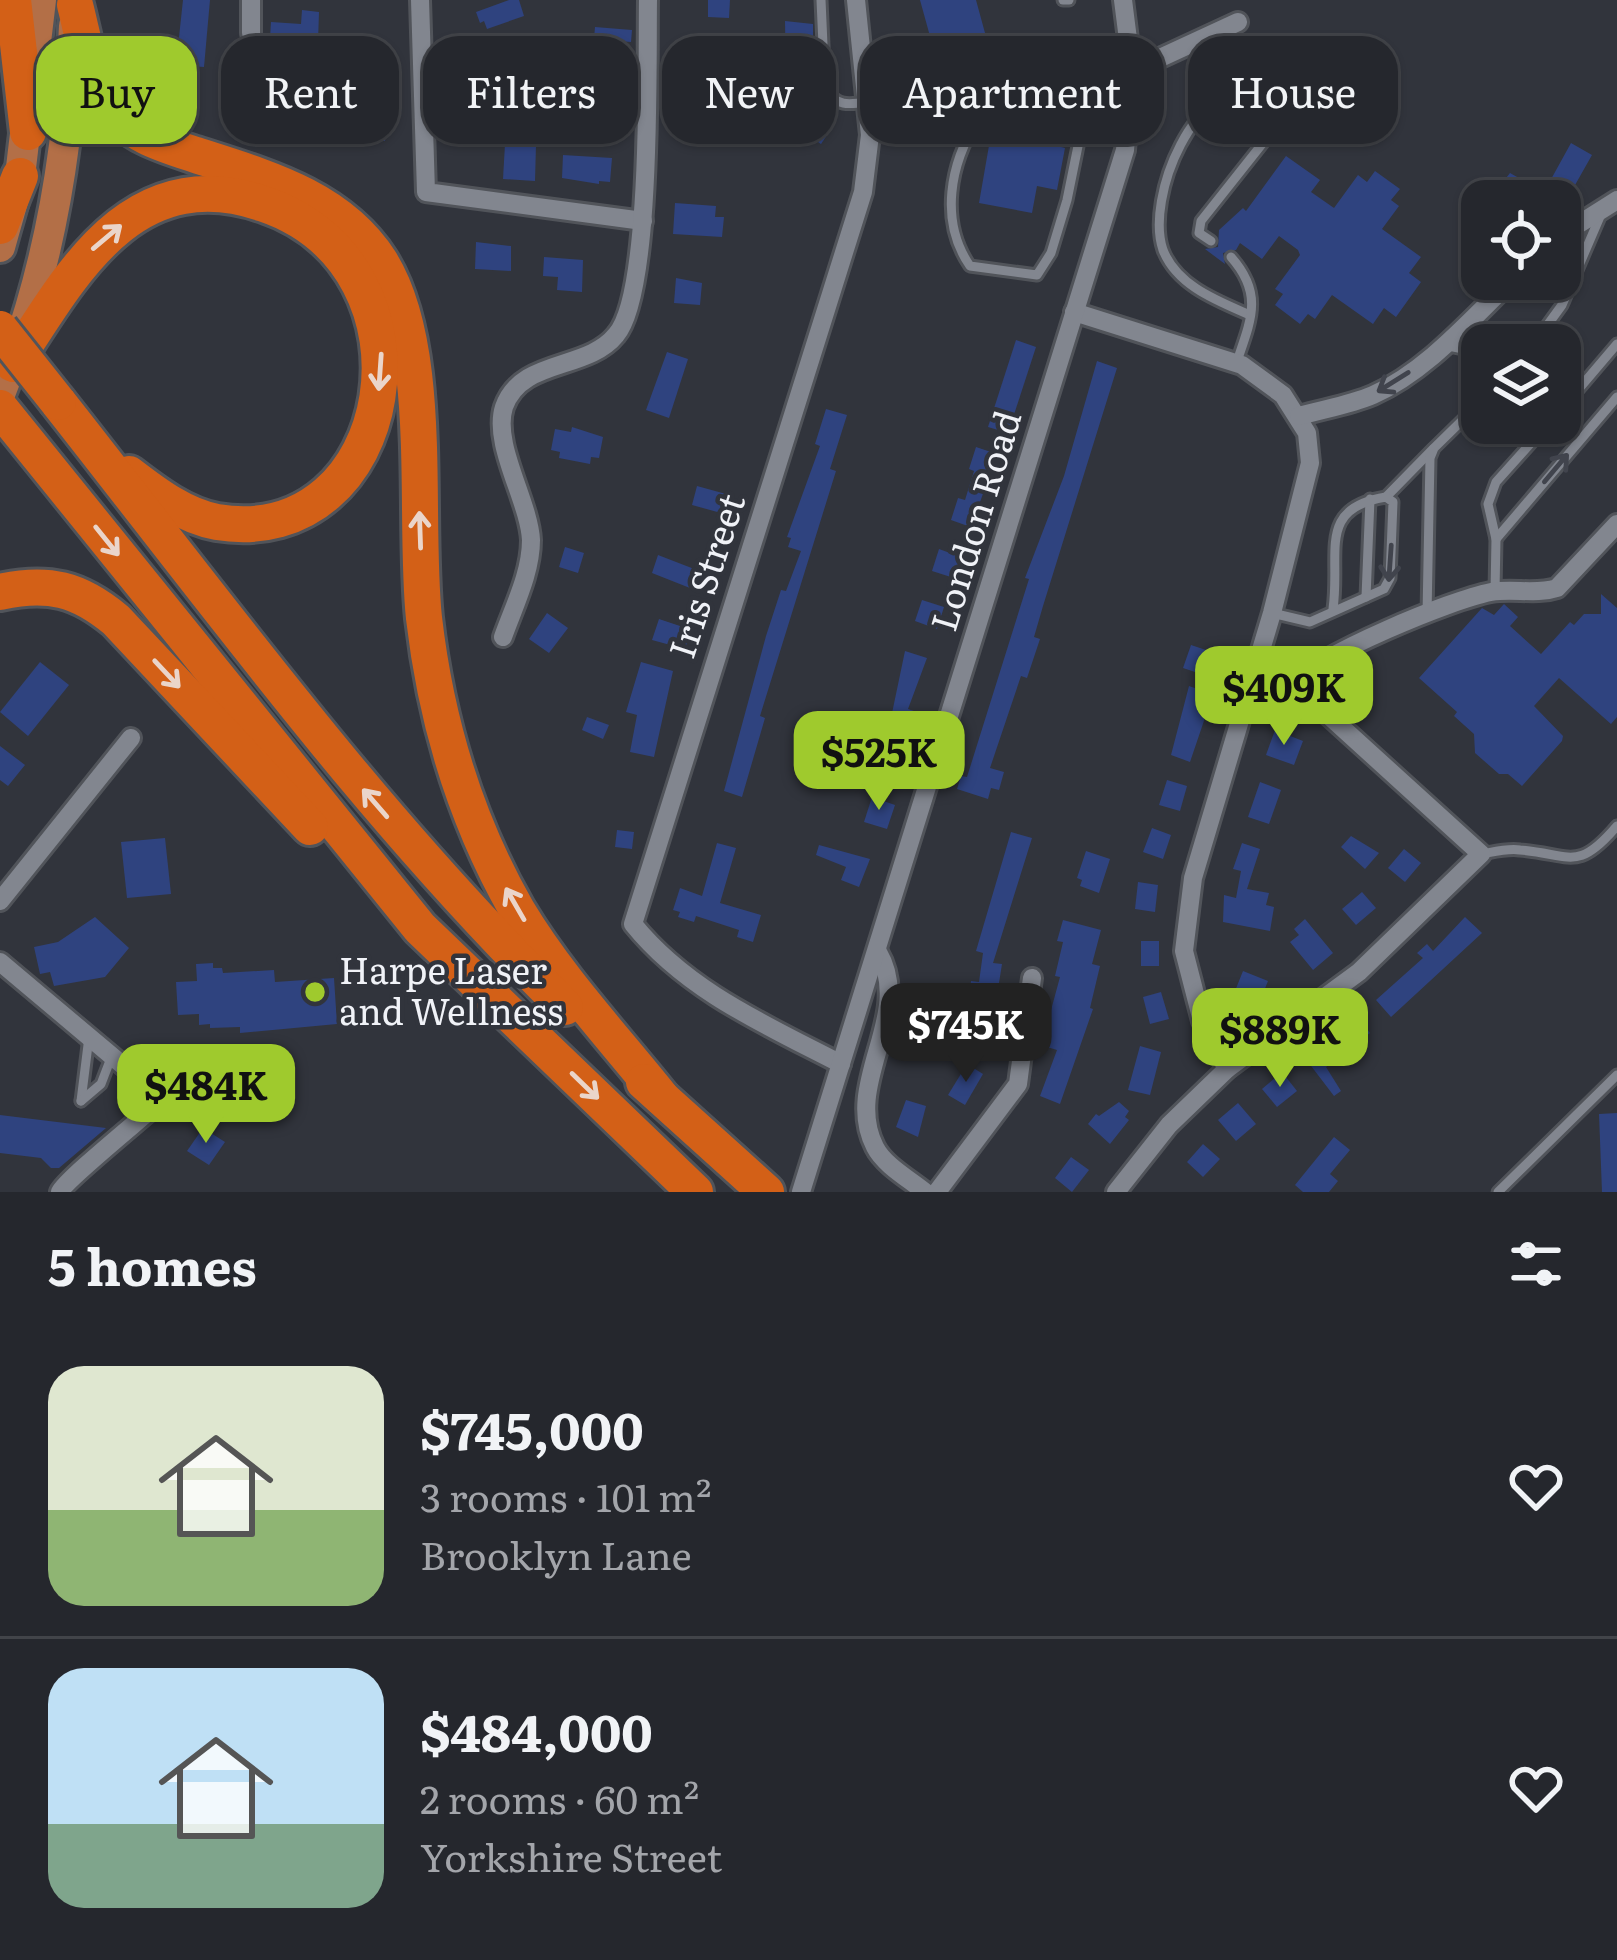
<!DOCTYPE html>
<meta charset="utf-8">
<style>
body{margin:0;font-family:Literata,serif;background:#313339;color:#f1f3f6;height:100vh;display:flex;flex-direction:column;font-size:45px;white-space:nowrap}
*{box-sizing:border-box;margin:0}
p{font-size:39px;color:#a3a5aa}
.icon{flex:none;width:66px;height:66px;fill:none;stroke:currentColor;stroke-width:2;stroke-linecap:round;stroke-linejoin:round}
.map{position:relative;height:1192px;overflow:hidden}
.sheet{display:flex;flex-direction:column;background:#25272d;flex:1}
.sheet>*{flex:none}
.hud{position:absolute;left:36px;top:36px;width:1545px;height:108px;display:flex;gap:24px}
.buttons{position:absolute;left:1461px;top:180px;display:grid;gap:24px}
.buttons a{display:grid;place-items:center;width:120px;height:120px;border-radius:24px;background:#25272d;box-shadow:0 3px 9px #0004,0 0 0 3px #424449;font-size:60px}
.price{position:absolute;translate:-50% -102px;padding:0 27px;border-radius:24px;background:#9fca2d;color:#111;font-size:39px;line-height:78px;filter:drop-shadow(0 3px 6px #0008)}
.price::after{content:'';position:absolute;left:50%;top:72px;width:36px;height:27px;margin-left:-18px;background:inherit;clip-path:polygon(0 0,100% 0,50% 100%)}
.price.selected{background:#222;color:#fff}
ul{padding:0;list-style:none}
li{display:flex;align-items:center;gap:36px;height:300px;padding:0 48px}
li+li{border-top:3px solid #424449}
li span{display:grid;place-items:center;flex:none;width:336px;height:240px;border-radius:36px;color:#555}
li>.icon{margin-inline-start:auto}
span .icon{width:144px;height:144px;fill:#fffc;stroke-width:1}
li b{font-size:51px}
h2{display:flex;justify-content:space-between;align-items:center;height:144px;padding:0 48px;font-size:51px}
.tag{padding:0 42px;border-radius:36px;background:#25272d;box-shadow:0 3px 9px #0004,0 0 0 3px #424449;font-size:42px;line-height:108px}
.tag.selected{background:#9fca2d;color:#111}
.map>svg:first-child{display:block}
.building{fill:#2f437f}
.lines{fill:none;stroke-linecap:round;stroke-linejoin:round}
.service-casing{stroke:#51545a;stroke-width:15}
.minor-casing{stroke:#51545a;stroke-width:24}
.primary-casing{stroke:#51545a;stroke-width:36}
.motorway-casing{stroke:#51545a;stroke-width:42}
.service{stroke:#82868f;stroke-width:9}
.minor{stroke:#82868f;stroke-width:18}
.primary{stroke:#b36f47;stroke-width:30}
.motorway{stroke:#d36017;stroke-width:36}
.motorway-bridge-casing{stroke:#51545a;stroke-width:42;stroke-linecap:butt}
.motorway-bridge{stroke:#d36017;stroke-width:36}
.oneway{stroke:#ead5ca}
.oneway2{stroke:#41444d}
.poi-dot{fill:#9fca2d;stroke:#31343c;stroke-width:4.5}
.labels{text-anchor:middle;stroke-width:9;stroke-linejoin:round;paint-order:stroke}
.street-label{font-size:36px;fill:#f0f2f7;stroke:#31343c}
.poi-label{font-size:36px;fill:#f0f2f7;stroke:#31343c;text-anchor:start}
</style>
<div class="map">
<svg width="1617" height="1192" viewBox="0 0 1617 1192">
<rect width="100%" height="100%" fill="#31343c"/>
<g class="building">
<path d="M183 0H210L204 67 176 65Z"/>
<path d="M509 0H519L524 16 487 29 484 21 480 23 476 12Z"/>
<path d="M708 0H730L729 18 708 17Z"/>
<path d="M920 0H976L988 44 936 58Z"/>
<path d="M302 10 319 12 318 42 270 38 271 22 301 24Z"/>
<path d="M785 21 813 24V83L786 82Z"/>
<path d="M595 27 632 30 631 42 594 39Z"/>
<path d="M494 38 519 41 515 74 491 71Z"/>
<path d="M687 40 728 44 727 62 686 61Z"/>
<path d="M364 64 391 65 390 83 363 81Z"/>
<path d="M504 98 525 115 515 127 495 109Z"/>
<path d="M578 101 612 103 611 127 576 128Z"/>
<path d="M814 109 835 123 821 144 800 130Z"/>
<path d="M1317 113 1325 134 1308 141 1300 120Z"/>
<path d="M675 115 716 117 715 139 674 138Z"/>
<path d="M358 122 386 123 385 141 358 140Z"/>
<path d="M991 134 1014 138 1015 135 1065 148 1057 190 1037 186 1032 213 979 203Z"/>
<path d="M1571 143 1592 155 1566 201H1513L1496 191 1510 173 1544 192Z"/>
<path d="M505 144 536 145 535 181 503 179Z"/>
<path d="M563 155 612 158 610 182 599 181V184L562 178Z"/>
<path d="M1286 156 1320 180 1311 192 1334 208 1358 175 1367 182 1375 171 1400 189 1391 200 1399 206 1382 229 1421 257 1409 273 1421 282 1396 317 1384 308 1373 324 1332 295 1315 319 1308 314 1300 324 1275 305 1283 294 1275 289 1300 255 1298 250 1279 236 1262 259 1240 243 1236 250 1223 253 1225 264 1205 249 1218 247 1219 230 1243 208 1246 211Z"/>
<path d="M675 203 716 206 715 217H724L722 237 673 234Z"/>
<path d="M476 242 511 246V271L475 269Z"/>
<path d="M544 257 583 260 582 292 557 290 558 277 543 276Z"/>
<path d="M676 278 702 283 700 305 674 303Z"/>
<path d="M1016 340 1036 347 1008 433 988 427Z"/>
<path d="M667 352 688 359 669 418 646 410Z"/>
<path d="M1097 361 1117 368 1043 606 1034 637 1040 639 1027 678 1021 676 990 768 1004 772 999 790 991 788 988 799 957 789 961 776 967 777 1029 579 1025 578 1064 476Z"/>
<path d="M826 409 847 415 830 469 836 471 760 716 765 718 742 797 724 791 766 636 781 590 786 591 801 551 788 547 791 538 787 537 820 446 815 444Z"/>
<path d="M572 427 603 437 599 458 591 457 590 464 559 458 560 452 551 450 555 429 571 432Z"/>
<path d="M976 447 997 454 979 505 987 507 979 530 951 520 958 498 965 500 974 471 969 469Z"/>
<path d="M697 486 726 494 721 513 692 505Z"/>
<path d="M565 547 584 553 578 573 559 567Z"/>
<path d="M939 549 961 557 954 578 932 571Z"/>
<path d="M658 555 702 572 695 590 652 573Z"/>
<path d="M1601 594 1617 608V717L1611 724 1559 678 1534 706 1563 736 1562 741 1522 786 1508 774H1499L1475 753 1474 734 1454 716 1457 712 1419 678 1482 608 1494 615 1504 604 1518 617 1510 626 1541 654 1570 622 1574 625 1584 614H1601Z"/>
<path d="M922 600 944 607 937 629 915 621Z"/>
<path d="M547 613 568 628 549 653 529 639Z"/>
<path d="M659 619 686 628 683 636 689 638 685 649 652 640Z"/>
<path d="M1191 645 1212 652 1204 675 1183 668Z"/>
<path d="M905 651 927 658 908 709 914 711 909 724 891 718Z"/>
<path d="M40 662 69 685 28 736 0 712Z"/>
<path d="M641 662 673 671 654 757 630 752 637 715 626 712Z"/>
<path d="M1189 686 1209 693 1205 705 1209 706 1190 762 1171 755Z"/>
<path d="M587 717 609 725 603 739 582 730Z"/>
<path d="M1275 730 1303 741 1294 765 1266 755Z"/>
<path d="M0 746 25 765 8 786 0 780Z"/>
<path d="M881 748 898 754 889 783 871 778Z"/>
<path d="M1167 780 1187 786 1180 811 1159 805Z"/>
<path d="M1260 782 1281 790 1269 824 1248 817Z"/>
<path d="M872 797 895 805 887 829 864 822Z"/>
<path d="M1152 828 1171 835 1163 859 1143 852Z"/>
<path d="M617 830 634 832 632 849 615 847Z"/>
<path d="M1011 832 1032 838 993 963 1002 964 999 983 1007 984 1004 1002 997 1003 969 996 971 981 979 982 983 953 976 951Z"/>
<path d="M1351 836 1379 853 1365 869 1341 847Z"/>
<path d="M165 838 171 894 127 898 121 842Z"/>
<path d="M717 843 736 848 720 903 761 915 753 942 737 937 739 930 696 916 694 922 678 917 680 912 673 910 680 888 702 896Z"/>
<path d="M1242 843 1260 849 1247 889 1269 893 1266 905 1274 907 1270 931 1223 922 1224 895 1236 898 1241 871 1233 869Z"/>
<path d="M819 845 870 859 859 887 841 880 846 867 816 855Z"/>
<path d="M1404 849 1421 863 1405 882 1388 868Z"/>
<path d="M1086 851 1110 859 1099 893 1080 886 1082 880 1077 878Z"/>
<path d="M1138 882 1158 885 1155 912 1135 909Z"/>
<path d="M1362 892 1376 908 1356 925 1342 909Z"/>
<path d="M95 917 129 948 105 977 54 986 50 972 40 974 34 947 58 942Z"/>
<path d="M1465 917 1482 933 1391 1017 1376 1000 1423 958 1417 953 1427 944 1433 951Z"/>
<path d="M1305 919 1333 953 1313 970 1290 942 1299 935 1294 929Z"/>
<path d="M1063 920 1101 930 1092 964 1100 966 1090 1008 1093 1009 1060 1104 1040 1096 1057 1050 1047 1047 1050 1038 1044 1036 1060 977 1055 976 1063 942 1057 941Z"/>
<rect x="1141" y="941" width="18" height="25"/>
<path d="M213 963V968H222L223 973 274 970 275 982 334 978 337 1024 240 1033V1027L210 1028V1024L199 1025V1014L178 1015 176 982 197 981 196 964Z"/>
<path d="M1243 971 1268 981 1260 1001 1235 991Z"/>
<path d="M1161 992 1169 1019 1150 1024 1143 997Z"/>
<path d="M1357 1016 1370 1033 1326 1067 1341 1091 1334 1096 1305 1058Z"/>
<path d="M977 1020 996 1027 987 1052 968 1046Z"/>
<path d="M1140 1046 1161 1052 1150 1095 1128 1090Z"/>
<path d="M967 1064 983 1074 965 1105 948 1095Z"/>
<path d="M1282 1072 1297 1091 1277 1107 1262 1089Z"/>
<path d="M906 1100 926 1106 918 1137 896 1127Z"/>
<path d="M1119 1102 1129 1111 1125 1117 1129 1120 1110 1144 1088 1124 1096 1114 1099 1116Z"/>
<path d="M1238 1103 1256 1124 1236 1141 1218 1120Z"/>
<path d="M1617 1113V1192H1602L1599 1114Z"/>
<path d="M0 1115 106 1128 59 1168H51L41 1158 0 1153Z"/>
<path d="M203 1128 225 1142 209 1165 187 1151Z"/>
<path d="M1334 1137 1350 1150 1330 1174 1338 1181 1329 1192H1303L1295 1185Z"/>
<path d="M1203 1144 1220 1159 1203 1177 1187 1162Z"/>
<path d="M1071 1157 1089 1170 1072 1192 1055 1178Z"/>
</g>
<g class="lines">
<g class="service-casing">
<g id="service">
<path d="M821 0 825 90C838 106 847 105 867 102"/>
<path d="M1063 0H1069"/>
<path d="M1084 108 978 120C950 163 939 221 970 266L1037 275 1051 253 1067 200 1088 97 1107 77 1132 71"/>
<path d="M1211 241 1199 233 1201 221 1278 124 1277 107 1262 89C1195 75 1145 198 1163 250 1177 286 1218 301 1250 315"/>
<path d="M1231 257C1264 294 1251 320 1236 364"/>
<path d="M1444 345 1482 353"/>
<path d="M1533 345 1562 305 1602 212"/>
<path d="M1560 411 1617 344"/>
<path d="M1386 497 1433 449"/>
<path d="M1496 539 1617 397"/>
<path d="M1495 591 1496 539 1488 504 1496 482 1549 423"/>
<path d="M1366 597 1370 499"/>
<path d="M1272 613 1310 622 1384 589 1390 578 1393 502 1386 497C1316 508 1341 553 1333 609"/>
<path d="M1427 615 1430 458 1434 448 1482 401"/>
<path d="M1481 854C1493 852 1508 848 1520 850 1571 854 1577 873 1617 826"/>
<path d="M81 1101 89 1037"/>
<path d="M81 1101 101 1084 111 1058"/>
<path d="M1498 1192 1617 1075"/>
</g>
</g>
<g class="minor-casing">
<g id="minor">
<path d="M420 0 426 192 643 221"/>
<path d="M251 33V0"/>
<path d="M1132 71 1238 22"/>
<path d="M1560 236 1617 200"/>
<path d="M1074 312 1242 365 1283 395 1307 433 1310 463 1272 613 1193 878 1184 951 1202 1021 1227 1069"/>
<path d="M1299 416C1323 409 1350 405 1373 395 1427 371 1471 319 1513 279"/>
<path d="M503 637C514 606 531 573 531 540 529 501 492 444 504 407 521 358 587 371 616 335 652 294 647 64 648 0"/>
<path d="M1293 683C1321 654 1450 600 1491 592 1513 588 1536 595 1557 588L1617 524"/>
<path d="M0 901 131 738"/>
<path d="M878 952C915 1015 842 1083 875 1147 884 1165 909 1179 925 1192"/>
<path d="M0 962 163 1099C146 1115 65 1180 60 1192"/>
<path d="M841 1064C766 1025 687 991 633 924L863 192 870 135 856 0"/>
<path d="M801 1192 1125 150 1132 71 1123 0"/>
<path d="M937 1192 1018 1084 1032 978"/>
<path d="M1116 1192 1169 1125 1227 1069 1359 972 1481 854 1261 654"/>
</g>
</g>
<g class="primary-casing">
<g id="primary">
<path d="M0 247 20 176 41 0"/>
<path d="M0 394C48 277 69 152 74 26"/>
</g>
</g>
<g class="motorway-casing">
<g id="motorway">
<path d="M13 0 28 132"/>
<path d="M75 5C84 39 89 79 110 107 130 135 165 145 196 155 264 177 339 197 380 261 435 348 413 515 424 618 436 722 465 819 517 910 557 977 613 1037 661 1097"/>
<path d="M0 226 20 176"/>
<path d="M13 364C72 273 133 159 264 204 447 266 399 552 217 522 184 516 155 494 129 474"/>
<path d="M58 402C221 609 376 822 565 1007"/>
<path d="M0 408 420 928 695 1192"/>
<path d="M0 592C48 581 79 589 116 620L310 827"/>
<path d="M644 1082 766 1192"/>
</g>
</g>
<use href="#service" class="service"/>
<use href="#minor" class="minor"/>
<use href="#primary" class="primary"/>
<use href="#motorway" class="motorway"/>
<g class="motorway-bridge-casing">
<path id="motorway-bridge" d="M0 329 58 402"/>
</g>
<use href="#motorway-bridge" class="motorway-bridge"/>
</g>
<defs><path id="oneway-shaft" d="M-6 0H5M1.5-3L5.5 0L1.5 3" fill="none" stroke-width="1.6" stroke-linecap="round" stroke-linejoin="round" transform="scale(3)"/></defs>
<g class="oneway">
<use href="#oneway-shaft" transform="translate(107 237) rotate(-40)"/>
<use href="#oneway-shaft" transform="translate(380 372) rotate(94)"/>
<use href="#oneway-shaft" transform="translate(420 530) rotate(-92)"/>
<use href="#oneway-shaft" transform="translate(107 541) rotate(51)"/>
<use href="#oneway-shaft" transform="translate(167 674) rotate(47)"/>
<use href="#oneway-shaft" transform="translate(375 803) rotate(-131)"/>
<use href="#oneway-shaft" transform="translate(515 904) rotate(-120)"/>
<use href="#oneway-shaft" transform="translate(585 1086) rotate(44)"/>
</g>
<g class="oneway2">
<use href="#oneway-shaft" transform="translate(1393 382) rotate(148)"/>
<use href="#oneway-shaft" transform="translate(1556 468) rotate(-50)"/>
<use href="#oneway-shaft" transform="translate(1390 563) rotate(94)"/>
</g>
<circle class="poi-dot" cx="315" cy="992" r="12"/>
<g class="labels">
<g class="street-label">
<text transform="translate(976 521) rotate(-73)" y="13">London Road</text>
<text transform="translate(707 576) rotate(-72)" y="13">Iris Street</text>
</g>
<g class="poi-label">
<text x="339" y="984">Harpe Laser<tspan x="339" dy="41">and Wellness</tspan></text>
</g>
</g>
</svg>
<div class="buttons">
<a><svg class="icon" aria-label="locate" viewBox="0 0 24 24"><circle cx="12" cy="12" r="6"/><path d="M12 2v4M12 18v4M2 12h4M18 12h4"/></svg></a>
<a><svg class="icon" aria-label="layers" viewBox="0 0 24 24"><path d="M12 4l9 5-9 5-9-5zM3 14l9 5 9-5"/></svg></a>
</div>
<b class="price" style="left:1284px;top:748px">$409K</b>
<b class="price" style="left:879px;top:813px">$525K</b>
<b class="price selected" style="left:966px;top:1085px">$745K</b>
<b class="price" style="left:1280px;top:1090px">$889K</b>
<b class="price" style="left:206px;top:1146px">$484K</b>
<div class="hud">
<a class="tag selected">Buy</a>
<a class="tag">Rent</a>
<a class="tag">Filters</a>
<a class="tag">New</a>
<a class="tag">Apartment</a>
<a class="tag">House</a>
</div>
</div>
<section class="sheet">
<h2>5 homes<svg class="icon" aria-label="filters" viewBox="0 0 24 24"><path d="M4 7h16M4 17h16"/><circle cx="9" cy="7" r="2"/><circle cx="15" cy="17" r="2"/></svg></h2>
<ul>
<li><span style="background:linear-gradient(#dfe7d0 60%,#8fb573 0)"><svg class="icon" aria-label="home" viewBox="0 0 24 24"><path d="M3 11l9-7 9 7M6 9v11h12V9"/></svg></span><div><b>$745,000</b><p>3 rooms · 101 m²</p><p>Brooklyn Lane</p></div><svg class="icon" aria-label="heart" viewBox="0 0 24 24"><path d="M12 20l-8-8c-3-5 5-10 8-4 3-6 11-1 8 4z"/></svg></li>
<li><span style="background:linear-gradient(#bfe0f5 65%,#7fa58c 0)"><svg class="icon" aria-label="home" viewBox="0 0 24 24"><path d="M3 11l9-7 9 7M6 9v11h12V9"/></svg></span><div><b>$484,000</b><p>2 rooms · 60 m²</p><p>Yorkshire Street</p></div><svg class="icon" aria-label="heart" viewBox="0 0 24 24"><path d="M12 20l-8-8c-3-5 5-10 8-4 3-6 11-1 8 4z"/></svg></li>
</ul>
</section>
